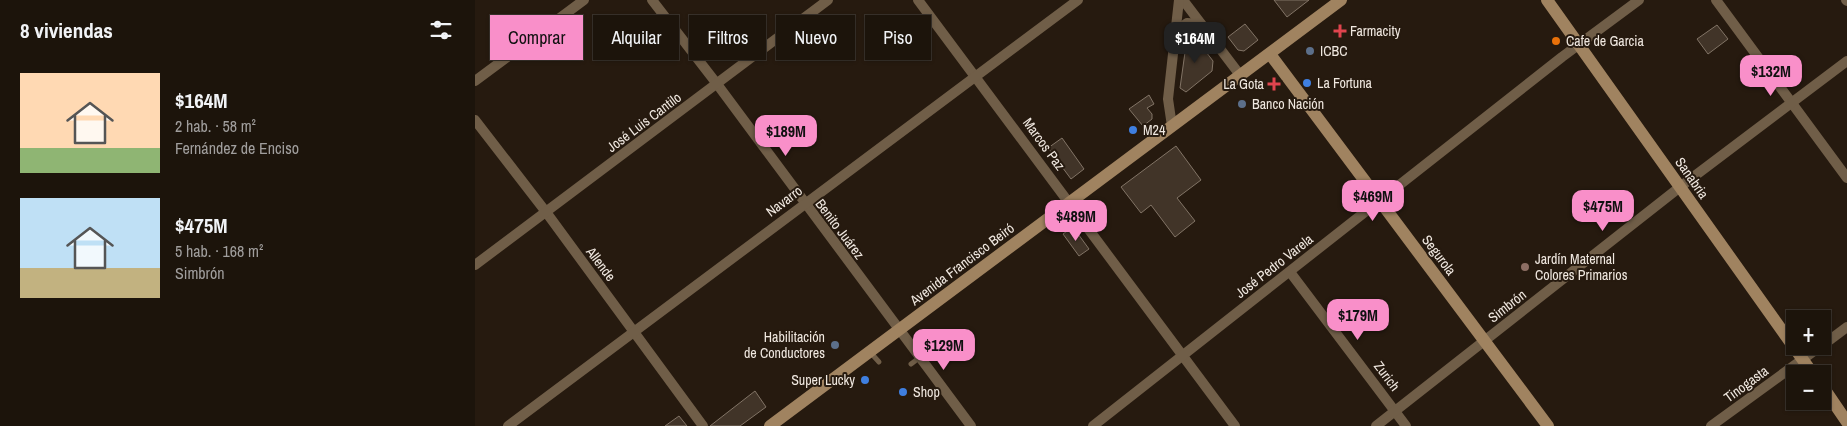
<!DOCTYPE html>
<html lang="es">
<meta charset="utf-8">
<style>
body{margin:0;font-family:"Archivo Narrow",sans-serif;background:#292119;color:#f1f3f6;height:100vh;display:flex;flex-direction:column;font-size:19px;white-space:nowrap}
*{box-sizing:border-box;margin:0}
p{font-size:16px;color:#a09e9d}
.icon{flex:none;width:28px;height:28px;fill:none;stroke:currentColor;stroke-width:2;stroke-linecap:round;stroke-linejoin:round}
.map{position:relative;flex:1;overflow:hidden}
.sheet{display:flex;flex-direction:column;background:#1c140b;width:475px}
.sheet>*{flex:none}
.banner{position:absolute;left:15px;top:15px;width:475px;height:45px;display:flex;gap:10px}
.controls{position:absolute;left:1311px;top:310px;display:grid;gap:10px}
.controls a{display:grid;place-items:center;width:45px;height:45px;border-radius:0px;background:#1c140b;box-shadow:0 1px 4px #0004,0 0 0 1px #3a332c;font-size:25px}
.price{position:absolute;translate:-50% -42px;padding:0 11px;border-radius:10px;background:#f98fc9;color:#111;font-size:16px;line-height:32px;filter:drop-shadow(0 1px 2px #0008)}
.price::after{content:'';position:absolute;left:50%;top:30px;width:15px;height:11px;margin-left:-8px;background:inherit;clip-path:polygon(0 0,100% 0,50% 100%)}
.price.selected{background:#222;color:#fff}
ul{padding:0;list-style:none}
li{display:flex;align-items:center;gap:15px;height:125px;padding:0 20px}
li span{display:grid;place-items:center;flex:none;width:140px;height:100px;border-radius:0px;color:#555}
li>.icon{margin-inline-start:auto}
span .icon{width:60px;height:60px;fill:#fffc;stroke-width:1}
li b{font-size:21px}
h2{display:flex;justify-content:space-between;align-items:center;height:60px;padding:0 20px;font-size:21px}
.chip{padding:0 18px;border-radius:0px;background:#1c140b;box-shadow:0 1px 4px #0004,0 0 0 1px #3a332c;font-size:18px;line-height:45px}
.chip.selected{background:#f98fc9;color:#111}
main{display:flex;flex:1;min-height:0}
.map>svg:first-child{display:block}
.building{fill:#413428;stroke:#827466}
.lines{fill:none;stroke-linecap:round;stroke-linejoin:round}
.lane{stroke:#705e48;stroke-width:5}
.street{stroke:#705e48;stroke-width:10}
.secondary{stroke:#a08360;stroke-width:12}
.health-dot{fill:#e0444e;stroke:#261a0f;stroke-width:2}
.food-dot{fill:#e8710a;stroke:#261a0f;stroke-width:2}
.service-dot{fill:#5c6f8a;stroke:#261a0f;stroke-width:2}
.shop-dot{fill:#3f7fe0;stroke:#261a0f;stroke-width:2}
.education-dot{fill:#8d6e63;stroke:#261a0f;stroke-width:2}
.labels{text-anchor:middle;stroke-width:4;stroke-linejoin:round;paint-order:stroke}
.poi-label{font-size:14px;fill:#f0e8e0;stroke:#261a0f;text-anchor:start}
.street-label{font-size:14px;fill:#f0e8e0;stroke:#261a0f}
</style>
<main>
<section class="sheet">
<h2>8 viviendas<svg class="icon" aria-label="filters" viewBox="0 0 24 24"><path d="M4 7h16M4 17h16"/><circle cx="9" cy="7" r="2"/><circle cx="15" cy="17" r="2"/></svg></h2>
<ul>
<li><span style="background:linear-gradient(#ffd9b3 75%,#8fb573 0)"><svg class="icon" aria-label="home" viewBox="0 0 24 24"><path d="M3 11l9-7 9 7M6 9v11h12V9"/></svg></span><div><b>$164M</b><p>2 hab. · 58 m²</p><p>Fernández de Enciso</p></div></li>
<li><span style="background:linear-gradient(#bfe0f5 70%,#c2b280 0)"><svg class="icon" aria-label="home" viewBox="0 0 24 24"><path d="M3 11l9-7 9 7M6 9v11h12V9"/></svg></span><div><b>$475M</b><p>5 hab. · 168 m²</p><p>Simbrón</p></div></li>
</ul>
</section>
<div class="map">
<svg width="1372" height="426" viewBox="0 0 1372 426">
<rect width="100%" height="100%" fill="#261a0f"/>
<g class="building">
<path d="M799 0H834L812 17Z"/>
<path d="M770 24 783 40 769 51 763 50 753 37Z"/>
<path d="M1242 25 1253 39 1233 54 1222 39Z"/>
<path d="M718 35 738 61 737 71 711 92 705 88 712 38Z"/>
<path d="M674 95 679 104 672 108 677 114V119L668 126 654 109Z"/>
<path d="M587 138 609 169 596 179 573 148Z"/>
<path d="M701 146 726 180 702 198 720 221 700 237 676 205 666 213 646 187Z"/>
<path d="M598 227 614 249 604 256 588 234Z"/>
<path d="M280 391 291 407 265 426H235Z"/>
<path d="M204 416 212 426H190Z"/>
</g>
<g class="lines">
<g class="lane">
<path d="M395 352 404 362"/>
<path d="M436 364 444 358"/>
</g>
<g class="street">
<path d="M177 0 242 84 496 426"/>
<path d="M443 0 760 426"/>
<path d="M708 0 765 75"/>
<path d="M1241 0 1372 178"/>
<path d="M1371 0 1372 1"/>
<path d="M701 31 712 23 726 24"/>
<path d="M0 81 109 0"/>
<path d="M0 120 71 212 228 426"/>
<path d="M697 126 693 99 704 0"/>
<path d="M0 265 353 0"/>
<path d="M815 272 931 426"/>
<path d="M1348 345 1372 327"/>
<path d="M33 426 603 0"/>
<path d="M618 426 1087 57 1164 0"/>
<path d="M901 426 1205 187 1372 61"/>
<path d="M1236 426 1346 346"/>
</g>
<g class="secondary">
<path d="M1072 0 1338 374"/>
<path d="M795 54 1073 426"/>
<path d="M1348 387 1372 422"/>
<path d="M295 426 866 0"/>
</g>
</g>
<g class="health-dot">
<path d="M862.5 23.5h5v5h5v5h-5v5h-5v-5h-5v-5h5z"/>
<path d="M796.5 76.5h5v5h5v5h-5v5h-5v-5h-5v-5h5z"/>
</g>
<circle class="food-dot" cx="1081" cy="41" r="5"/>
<g class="service-dot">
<circle cx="835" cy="51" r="5"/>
<circle cx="767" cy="104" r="5"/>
<circle cx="360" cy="345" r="5"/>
</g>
<g class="shop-dot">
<circle cx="832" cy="83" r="5"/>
<circle cx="658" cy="130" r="5"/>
<circle cx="390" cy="380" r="5"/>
<circle cx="428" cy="392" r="5"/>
</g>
<circle class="education-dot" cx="1050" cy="267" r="5"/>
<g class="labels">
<g class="poi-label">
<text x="875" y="36">Farmacity</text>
<text x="1091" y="46">Cafe de Garcia</text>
<text x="845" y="56">ICBC</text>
<text x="842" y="88">La Fortuna</text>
<text x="789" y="89" text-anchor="end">La Gota</text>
<text x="777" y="109">Banco Nación</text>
<text x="668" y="135">M24</text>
<text x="1060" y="264">Jardín Maternal<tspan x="1060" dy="16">Colores Primarios</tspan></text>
<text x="350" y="342" text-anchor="end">Habilitación<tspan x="350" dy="16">de Conductores</tspan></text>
<text x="380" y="385" text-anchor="end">Super Lucky</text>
<text x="438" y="397">Shop</text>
</g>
<g class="street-label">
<text transform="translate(169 122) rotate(-37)" y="5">José Luis Cantilo</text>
<text transform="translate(569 144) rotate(54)" y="5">Marcos Paz</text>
<text transform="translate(1217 178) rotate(55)" y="5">Sanabria</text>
<text transform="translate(309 201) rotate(-37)" y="5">Navarro</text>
<text transform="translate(365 229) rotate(53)" y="5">Benito Juárez</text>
<text transform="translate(964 255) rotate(53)" y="5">Segurola</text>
<text transform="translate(126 264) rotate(53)" y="5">Allende</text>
<text transform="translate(487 264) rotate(-37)" y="5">Avenida Francisco Beiró</text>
<text transform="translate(799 266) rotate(-38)" y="5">José Pedro Varela</text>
<text transform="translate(1032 306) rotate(-38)" y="5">Simbrón</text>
<text transform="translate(912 376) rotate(53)" y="5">Zurich</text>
<text transform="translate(1271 384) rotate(-36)" y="5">Tinogasta</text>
</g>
</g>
</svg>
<div class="controls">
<a>+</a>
<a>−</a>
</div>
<b class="price selected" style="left:720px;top:64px">$164M</b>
<b class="price" style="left:1296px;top:97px">$132M</b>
<b class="price" style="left:311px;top:157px">$189M</b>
<b class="price" style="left:898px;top:222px">$469M</b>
<b class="price" style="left:1128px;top:232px">$475M</b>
<b class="price" style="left:601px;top:242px">$489M</b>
<b class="price" style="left:883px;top:341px">$179M</b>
<b class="price" style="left:469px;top:371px">$129M</b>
<div class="banner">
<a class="chip selected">Comprar</a>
<a class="chip">Alquilar</a>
<a class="chip">Filtros</a>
<a class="chip">Nuevo</a>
<a class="chip">Piso</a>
</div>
</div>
</main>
